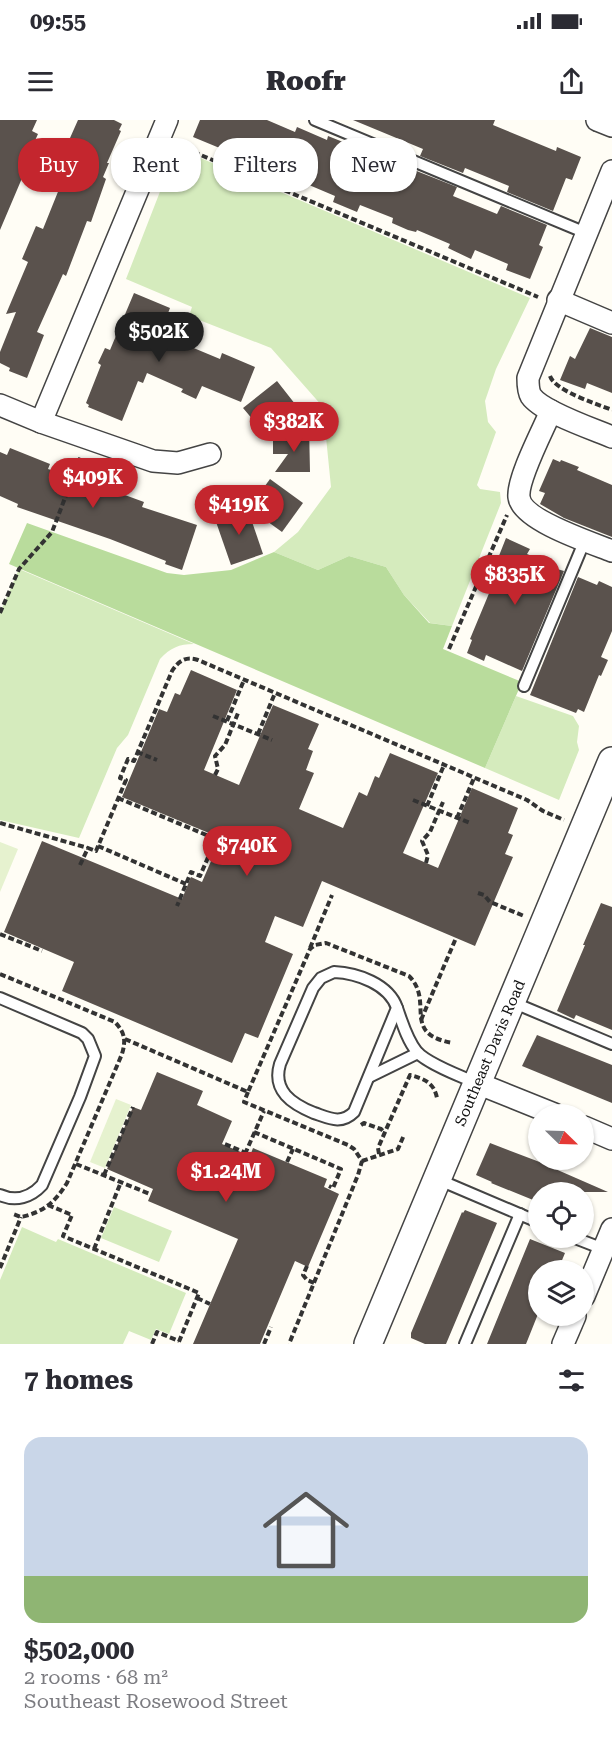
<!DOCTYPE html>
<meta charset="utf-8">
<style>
body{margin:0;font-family:"Roboto Serif",serif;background:#f7f7f7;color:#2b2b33;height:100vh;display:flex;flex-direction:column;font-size:22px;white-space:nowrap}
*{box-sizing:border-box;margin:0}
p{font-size:20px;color:#7c7c81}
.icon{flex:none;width:33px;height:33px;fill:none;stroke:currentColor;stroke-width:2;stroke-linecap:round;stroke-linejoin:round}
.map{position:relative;height:1224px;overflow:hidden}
.panel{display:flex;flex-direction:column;background:#fff;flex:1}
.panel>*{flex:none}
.guide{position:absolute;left:18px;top:18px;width:576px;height:54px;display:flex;gap:12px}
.needle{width:39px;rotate:113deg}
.tools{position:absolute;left:528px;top:984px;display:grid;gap:12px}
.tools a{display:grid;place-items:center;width:66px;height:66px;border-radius:50%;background:#fff;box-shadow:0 2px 4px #0004;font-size:30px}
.price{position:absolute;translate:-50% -51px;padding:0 14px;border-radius:21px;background:#c4262e;color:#fff;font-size:20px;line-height:39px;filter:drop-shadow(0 2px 3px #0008)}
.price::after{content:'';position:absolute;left:50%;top:36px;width:18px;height:14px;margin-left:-9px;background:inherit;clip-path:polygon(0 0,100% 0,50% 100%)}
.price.on{background:#222;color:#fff}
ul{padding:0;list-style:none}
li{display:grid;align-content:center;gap:12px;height:318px;padding:0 24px}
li+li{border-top:2px solid #e1e1e2}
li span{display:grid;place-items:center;height:186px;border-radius:18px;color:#555}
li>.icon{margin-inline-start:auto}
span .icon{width:108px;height:108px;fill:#fffc;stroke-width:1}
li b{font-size:26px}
h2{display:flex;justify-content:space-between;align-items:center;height:72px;padding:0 24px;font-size:26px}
.pill{padding:0 21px;border-radius:24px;background:#fff;box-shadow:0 2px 4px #0004;font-size:21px;line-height:54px}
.pill.on{background:#c4262e;color:#fff}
.status{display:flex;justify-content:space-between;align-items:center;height:42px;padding:0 30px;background:#fff;direction:ltr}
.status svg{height:16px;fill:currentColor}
header{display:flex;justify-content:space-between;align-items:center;height:78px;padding:0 24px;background:#fff;font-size:27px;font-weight:800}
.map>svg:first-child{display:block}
.green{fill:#d5ebbd}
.forest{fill:#b9dc9c}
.pitch{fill:#e6f2cf}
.building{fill:#5a524d}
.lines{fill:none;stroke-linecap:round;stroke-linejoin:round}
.service-casing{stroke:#444;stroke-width:14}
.minor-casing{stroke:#444;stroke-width:24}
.tertiary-casing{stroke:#444;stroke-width:30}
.path{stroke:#333;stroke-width:4;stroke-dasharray:6 3;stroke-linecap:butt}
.service{stroke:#fff;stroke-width:10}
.minor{stroke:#fff;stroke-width:21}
.tertiary{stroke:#fff;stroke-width:27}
.labels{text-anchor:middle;stroke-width:6;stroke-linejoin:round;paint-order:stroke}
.street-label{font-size:15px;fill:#111;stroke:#fff}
</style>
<div class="status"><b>09:55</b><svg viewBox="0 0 49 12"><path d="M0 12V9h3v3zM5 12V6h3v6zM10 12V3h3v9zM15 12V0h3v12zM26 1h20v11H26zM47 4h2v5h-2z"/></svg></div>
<header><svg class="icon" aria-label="menu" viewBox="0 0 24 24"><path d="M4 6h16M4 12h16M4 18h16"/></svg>Roofr<svg class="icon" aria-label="share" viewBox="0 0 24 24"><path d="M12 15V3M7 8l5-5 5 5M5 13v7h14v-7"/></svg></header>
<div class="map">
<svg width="612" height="1224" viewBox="0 0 612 1224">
<rect width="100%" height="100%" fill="#fffdf5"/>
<g class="green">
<path d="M177 28 530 178 496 249 485 281 488 302 496 312 477 365 480 369 500 372 501 383 452 506 430 503 404 475 386 447 349 436 318 450 274 432 298 412 331 367 323 287 271 228 189 196 192 187 126 159Z"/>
<path d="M19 449 194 524C179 524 170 528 160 539L128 615 117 628 79 718 0 700V493Z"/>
<path d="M516 576 573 596 579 606 577 622 579 630 559 680 485 648Z"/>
<path d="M114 1087 172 1111 159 1142 101 1118Z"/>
<path d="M22 1107 56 1122 58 1119 186 1173 169 1214 156 1209 151 1220 129 1211 123 1224H0V1160Z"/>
</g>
<path class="forest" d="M27 403 167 453 184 455 231 450 274 432 318 450 349 436 386 447 404 475 429 503 452 506 443 529 522 562 485 648 9 444Z"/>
<g class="pitch">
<path d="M0 722 18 729 0 772Z"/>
<path d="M116 979 131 985 105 1048 90 1042Z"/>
</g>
<g class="building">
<path d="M0 0H37L32 11 38 14 28 36 31 37 0 110Z"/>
<path d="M78 0H114L122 4 119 10 121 11 107 43H109L103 57 106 59 91 102 87 101 66 156 63 154 37 212 44 215 27 258 9 251 10 248 0 243V232L16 192 6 194 28 142 22 139 36 106 43 109 78 22 70 18Z"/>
<path d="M200 0H267L295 12 297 7 327 20 328 16 343 22 340 29 344 30 343 33 411 58 414 50 457 67 453 76 497 94 501 86 547 105 539 125 543 127 530 159 506 150 508 144 475 130 471 139 448 128 450 124 417 110 416 112 408 110 392 103 393 98 360 85 357 92 333 82 335 76 302 62 301 65 294 62 293 63 276 56 278 52 246 39 244 43 229 37 221 32 222 29 193 17Z"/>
<path d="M353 0H495L493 5 556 31 557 27 581 37 572 60 566 58 553 91 507 72 509 66 465 48 463 53 420 36 423 29Z"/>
<path d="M134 173 170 188 160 214 220 239 222 233 255 247 241 282 202 266 196 279 181 272 183 269 147 253 143 263 138 261 122 301 88 287 89 285 86 283 101 245 98 243 105 228 110 230Z"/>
<path d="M590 208 612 217V273L587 263 585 269 560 260 570 236 575 239Z"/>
<path d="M277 261 299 289 269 312 258 298 254 301 243 288Z"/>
<path d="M309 305 310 352H275L288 334H273V318L301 317Z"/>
<path d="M10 328 50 344 48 349 84 361 85 358 104 365 103 367 144 382 142 387 197 405 182 450 165 444 166 441 110 419 17 387 18 384 0 376V332L7 335Z"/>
<path d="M553 339 560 342 561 340 579 347 577 350 612 365V417L564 398 540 384 545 373 539 371Z"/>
<path d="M270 359 303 383 282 412 249 388Z"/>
<path d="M247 387 263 434 231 445 215 399Z"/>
<path d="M506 418 530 429 527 434 558 447 557 449 564 451 522 551 486 535 484 541 467 533 472 520 470 519 490 471 492 462 489 461Z"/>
<path d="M578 457 597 465 599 461 612 467V511L601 537 608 540 601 556 599 555 584 592 578 589 576 593 530 575Z"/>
<path d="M191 550 237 570 204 650 239 665 273 585 319 604 308 629 313 631 306 650 314 653 299 689 343 708 359 672 367 676 375 656 379 658 390 633 438 653 403 733 438 748 472 668 518 688 508 713 513 715 505 734 513 737 475 826 322 761 303 807 275 796 265 822 293 834 258 918 245 913 232 943 62 871 74 842 4 812 42 721 182 779 191 757 202 762 221 718 122 677 159 589 167 592 175 573 180 575Z"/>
<path d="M601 783 612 787V910L576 895 574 899 557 891 585 825H583Z"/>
<path d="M537 915 612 945V983L522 946Z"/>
<path d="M157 952 203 971 197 985 232 1001 222 1024 250 1036 253 1028 327 1059 324 1067 339 1074 308 1147 295 1141 260 1224H193L238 1119 148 1081 153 1069 107 1049 133 987 141 990Z"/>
<path d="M490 1023 537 1041 608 1072H538V1082L491 1063 492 1062 476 1055Z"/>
<path d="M465 1090 497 1103 446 1224H425L411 1218V1213L462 1092 463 1093Z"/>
<path d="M530 1119 565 1133 558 1150H538V1194L526 1224H487Z"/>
</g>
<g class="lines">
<g class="service-casing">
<g id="service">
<path d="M315 0 586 113"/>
<path d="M524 566 585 420"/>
<path d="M334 852C357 853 389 864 397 888L354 992C341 1005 329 998 314 993 292 984 272 971 280 944L313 868 321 858Z"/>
<path d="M0 878 82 913 88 919 95 936 80 977 42 1065C31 1077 16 1082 0 1075"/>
<path d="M512 882 612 924"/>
<path d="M397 888C402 902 407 920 417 932 428 944 462 957 477 963"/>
<path d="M369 957 418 933"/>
<path d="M437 1059 538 1102"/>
<path d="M575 1118 606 1130"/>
<path d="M465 1224 520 1094"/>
</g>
</g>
<g class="minor-casing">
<g id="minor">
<path d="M597 0 612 6"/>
<path d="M612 51 528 258C528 264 528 271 531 276 542 292 593 309 612 317"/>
<path d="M558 180 612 203"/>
<path d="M0 285 41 302 153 341 178 343 210 334"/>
<path d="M551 291C543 310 517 359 519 377 521 400 592 423 612 431"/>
<path d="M41 302 167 0"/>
<path d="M477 963 554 994"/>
<path d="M584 1007 612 1019"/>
<path d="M584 1176 612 1109"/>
<path d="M563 1224 575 1196"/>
</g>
</g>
<g class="tertiary-casing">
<path id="tertiary" d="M368 1224 612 641"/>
</g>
<g class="path">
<path d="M177 25 538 177"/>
<path d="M550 256C555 271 597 284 612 290"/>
<path d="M0 493 19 449 52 412 81 336"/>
<path d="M449 529 507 395"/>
<path d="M213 596 272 620"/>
<path d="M227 601 244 560"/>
<path d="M258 614 275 573"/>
<path d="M137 632 157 640"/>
<path d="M215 655 218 649 215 636 225 625 238 593"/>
<path d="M118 678 216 719 200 756 191 752 177 786"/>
<path d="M413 680 470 703"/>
<path d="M427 686 444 645"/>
<path d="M457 698 474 658"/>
<path d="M0 703 88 728"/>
<path d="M98 726 186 764"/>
<path d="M426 743 428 735 422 721 430 712 443 682"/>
<path d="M80 745 88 728 96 731 126 660 120 658 128 639 134 641 172 551C179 540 187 536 198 540L527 680 543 691 564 700"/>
<path d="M478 773 484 775 490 782 524 796"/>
<path d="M0 814 42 831"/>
<path d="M310 828 332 775"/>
<path d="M0 854 115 902C125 913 126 920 122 934L67 1063C55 1082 44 1092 21 1097L13 1094"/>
<path d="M421 900 456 818"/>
<path d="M125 919 248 972 310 829 315 825 326 823 409 856C435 882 400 914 453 923"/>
<path d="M248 972 244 982 348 1025 354 1029 362 1041 358 1055 289 1224"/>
<path d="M361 1005 364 1003 381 1009 385 1013"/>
<path d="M254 1012 341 1049 333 1068 329 1066"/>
<path d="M225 1024 246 1033"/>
<path d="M245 1034 264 991"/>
<path d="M379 1034 378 1028 410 955C425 959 434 963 437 978"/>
<path d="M362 1041 398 1029 404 1015"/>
<path d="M287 1042 293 1029"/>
<path d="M76 1044 150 1074"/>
<path d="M104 1055 133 987"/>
<path d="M48 1085 72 1095 63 1116 199 1173 178 1224"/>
<path d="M94 1129 121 1062"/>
<path d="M307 1146 303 1155 307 1160 314 1163"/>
<path d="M0 1148 21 1097"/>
<path d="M197 1178 210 1184"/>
<path d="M152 1224 157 1212 179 1221"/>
<path d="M264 1224 271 1207"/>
</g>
<use href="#service" class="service"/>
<use href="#minor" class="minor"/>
<use href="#tertiary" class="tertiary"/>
</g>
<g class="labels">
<g class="street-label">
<text transform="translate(490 933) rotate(-67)" y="5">Southeast Davis Road</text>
</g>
</g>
</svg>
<div class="tools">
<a><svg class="needle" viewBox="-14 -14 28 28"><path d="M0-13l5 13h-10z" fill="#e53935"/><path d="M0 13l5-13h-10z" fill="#7c7c81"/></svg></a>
<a><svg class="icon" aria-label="locate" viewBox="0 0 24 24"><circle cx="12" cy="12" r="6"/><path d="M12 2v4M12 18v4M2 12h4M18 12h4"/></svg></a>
<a><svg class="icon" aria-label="layers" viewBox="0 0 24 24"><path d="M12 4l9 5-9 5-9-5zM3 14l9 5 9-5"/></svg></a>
</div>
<b class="price on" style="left:159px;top:243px">$502K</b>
<b class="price" style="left:294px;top:333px">$382K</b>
<b class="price" style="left:93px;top:389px">$409K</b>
<b class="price" style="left:239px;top:416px">$419K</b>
<b class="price" style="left:515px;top:486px">$835K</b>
<b class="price" style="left:247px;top:757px">$740K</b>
<b class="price" style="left:226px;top:1083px">$1.24M</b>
<div class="guide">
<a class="pill on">Buy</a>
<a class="pill">Rent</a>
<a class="pill">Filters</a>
<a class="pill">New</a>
</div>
</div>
<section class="panel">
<h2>7 homes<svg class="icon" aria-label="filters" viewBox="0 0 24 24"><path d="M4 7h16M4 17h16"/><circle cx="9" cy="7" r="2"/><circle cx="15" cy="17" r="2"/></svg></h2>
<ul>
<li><span style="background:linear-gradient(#c9d6e8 75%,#8fb573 0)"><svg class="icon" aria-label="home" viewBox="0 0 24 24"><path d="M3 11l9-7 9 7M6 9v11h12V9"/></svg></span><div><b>$502,000</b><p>2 rooms · 68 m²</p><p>Southeast Rosewood Street</p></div></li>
</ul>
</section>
